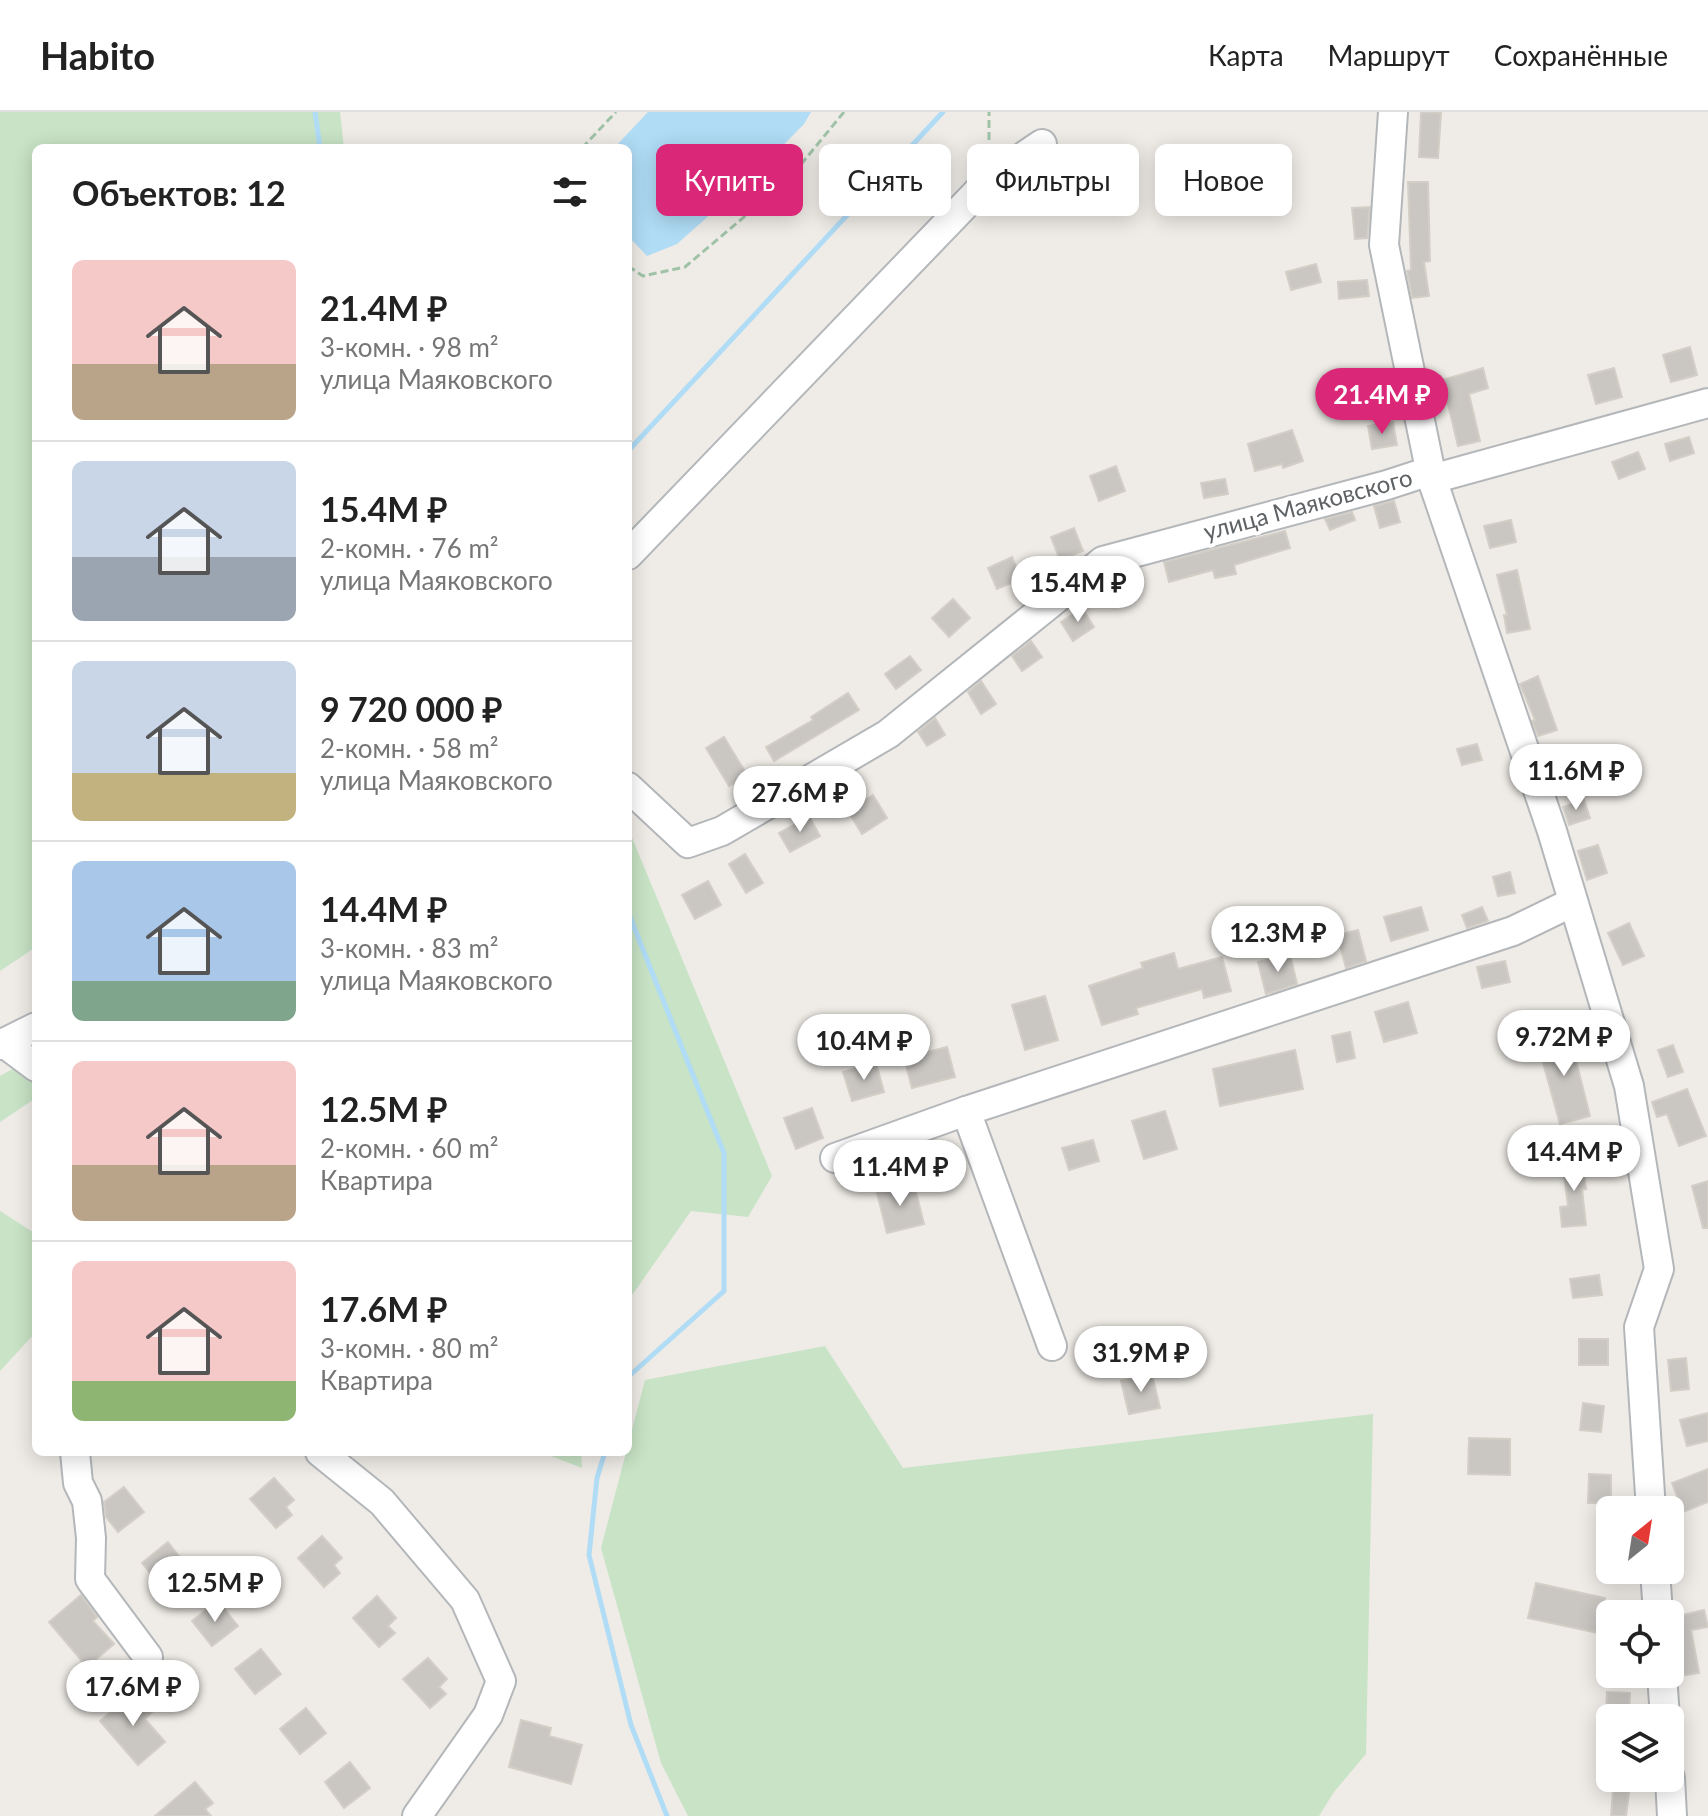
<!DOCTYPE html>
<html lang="ru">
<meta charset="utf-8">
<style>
body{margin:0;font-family:Lato,sans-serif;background:#f2f2f2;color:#222;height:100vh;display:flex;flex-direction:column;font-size:30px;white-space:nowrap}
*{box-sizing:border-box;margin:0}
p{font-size:26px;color:#767676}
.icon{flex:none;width:44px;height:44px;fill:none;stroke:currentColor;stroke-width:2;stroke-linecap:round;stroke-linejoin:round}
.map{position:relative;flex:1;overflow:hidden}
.sheet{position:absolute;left:32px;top:32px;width:600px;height:1312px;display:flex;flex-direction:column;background:#fff;border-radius:12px;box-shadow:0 4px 20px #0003}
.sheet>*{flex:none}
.top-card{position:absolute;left:656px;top:32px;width:760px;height:72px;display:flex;gap:16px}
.needle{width:52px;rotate:30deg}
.tools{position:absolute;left:1596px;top:1384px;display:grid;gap:16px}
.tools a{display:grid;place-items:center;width:88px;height:88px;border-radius:12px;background:#fff;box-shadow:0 4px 20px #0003;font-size:40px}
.price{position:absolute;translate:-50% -68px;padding:0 18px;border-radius:28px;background:#fff;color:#222;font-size:26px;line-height:52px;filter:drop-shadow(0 2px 4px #0008)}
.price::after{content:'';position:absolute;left:50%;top:48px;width:24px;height:18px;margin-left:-12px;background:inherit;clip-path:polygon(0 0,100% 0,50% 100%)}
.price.current{background:#db2777;color:#fff}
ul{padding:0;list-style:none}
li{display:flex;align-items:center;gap:24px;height:200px;padding:0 40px}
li+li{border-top:2px solid #e0e0e0}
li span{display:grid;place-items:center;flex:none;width:224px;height:160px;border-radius:12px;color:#555}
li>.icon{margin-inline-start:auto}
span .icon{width:96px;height:96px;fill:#fffc;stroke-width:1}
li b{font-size:34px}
h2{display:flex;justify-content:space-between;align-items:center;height:96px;padding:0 40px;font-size:34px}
.chip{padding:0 28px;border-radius:12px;background:#fff;box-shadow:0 4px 20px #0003;font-size:28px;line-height:72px}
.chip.current{background:#db2777;color:#fff}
header{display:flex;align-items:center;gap:48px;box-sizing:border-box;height:112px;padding:0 40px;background:#fff;border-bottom:2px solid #e0e0e0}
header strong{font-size:38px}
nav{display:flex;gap:44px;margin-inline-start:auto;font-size:28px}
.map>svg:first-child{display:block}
.green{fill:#c8e3c6}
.water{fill:#b0dcf6}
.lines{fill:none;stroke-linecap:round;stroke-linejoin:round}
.stream{stroke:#b0dcf6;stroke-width:5}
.building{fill:#cac7c3;stroke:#d3cec6;stroke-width:2}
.minor-casing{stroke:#b4b7ba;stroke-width:32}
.path{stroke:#a0c3a8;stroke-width:3;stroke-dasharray:8 4;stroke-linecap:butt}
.minor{stroke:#fff;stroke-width:28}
.labels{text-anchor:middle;stroke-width:8;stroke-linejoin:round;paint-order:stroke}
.street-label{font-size:24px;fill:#5e6265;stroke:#fff}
</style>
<header>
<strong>Habito</strong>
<nav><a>Карта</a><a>Маршрут</a><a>Сохранённые</a></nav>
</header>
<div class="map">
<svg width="1708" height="1704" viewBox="0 0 1708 1704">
<rect width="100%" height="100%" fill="#efece7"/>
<g class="green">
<path d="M0 0H340L344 36H36V835L0 859Z"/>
<path d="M628 716 772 1064 748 1105 691 1099 628 1189Z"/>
<path d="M36 944V986L0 1010V964Z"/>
<path d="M0 1099 36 1122V1220L0 1259Z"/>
<path d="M825 1234 903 1356 1373 1302 1366 1642 1334 1680 1319 1704H688L661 1651 601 1436 645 1268Z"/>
<path d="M552 1340H581L582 1356 551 1344Z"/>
</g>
<path class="water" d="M648 0H811L804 12 749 68 677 132 647 144 628 124V36H614Z"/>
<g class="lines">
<g class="stream">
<path d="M315 0 320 36"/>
<path d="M628 339 943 0"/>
<path d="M628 800 724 1041V1179L628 1265"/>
<path d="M605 1340 597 1366 589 1443 631 1613 667 1704"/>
</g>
</g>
<g class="building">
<path d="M1421 0 1441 1 1438 46 1419 45Z"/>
<path d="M1408 70H1428L1430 149 1424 150 1429 184 1412 186 1407 159 1411 158Z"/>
<path d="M1370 95 1367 126 1355 127 1352 96Z"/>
<path d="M1316 152 1321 170 1291 178 1286 160Z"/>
<path d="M1367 168 1369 184 1339 187 1338 170Z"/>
<path d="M1690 235 1697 263 1671 270 1663 243Z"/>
<path d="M1483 256 1488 276 1469 282 1480 329 1458 334 1447 288 1444 289 1439 269Z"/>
<path d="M1614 256 1622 285 1596 292 1588 263Z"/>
<path d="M1393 310 1397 333 1372 337 1368 314Z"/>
<path d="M1292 318 1303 349 1283 356 1282 352 1255 359 1248 332Z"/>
<path d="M1689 325 1694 341 1670 349 1665 332Z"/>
<path d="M1638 340 1645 357 1619 367 1612 350Z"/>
<path d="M1116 354 1125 379 1099 389 1090 364Z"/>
<path d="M1225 367 1228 382 1204 386 1201 371Z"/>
<path d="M1394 389 1400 410 1380 416 1374 394Z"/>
<path d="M1352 400 1355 408 1330 418 1325 407Z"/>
<path d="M1511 408 1516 430 1490 436 1484 414Z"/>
<path d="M1074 416 1083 439 1060 448 1051 425Z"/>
<path d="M1285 419 1290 436 1234 453 1236 462 1215 466 1213 458 1169 470 1164 450Z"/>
<path d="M1012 445 1021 467 997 477 988 456Z"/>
<path d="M1517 458 1530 517 1507 521 1504 503H1507L1497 463Z"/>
<path d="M1132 462 1141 479 1113 493 1104 476Z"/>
<path d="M953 487 970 506 949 525 932 506Z"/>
<path d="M1082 496 1094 515 1073 529 1061 510Z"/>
<path d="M1031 529 1042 545 1022 559 1012 544Z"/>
<path d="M910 544 921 558 896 577 885 562Z"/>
<path d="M1538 564 1557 618 1538 624 1532 609 1535 608 1520 572Z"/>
<path d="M981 569 996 592 981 602 968 580Z"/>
<path d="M848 581 859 598 774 649 766 635 813 608 811 605Z"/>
<path d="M935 606 945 623 927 634 918 620Z"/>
<path d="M724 625 747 663 729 674 706 636Z"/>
<path d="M1477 632 1482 648 1462 653 1457 637Z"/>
<path d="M873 683 887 706 862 722 848 699Z"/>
<path d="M1584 688 1590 706 1569 713 1563 695Z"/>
<path d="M809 704 820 724 790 740 779 721Z"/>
<path d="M1598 733 1607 761 1587 768 1578 739Z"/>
<path d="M745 742 763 771 746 781 729 752Z"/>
<path d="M1510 760 1515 781 1498 784 1493 765Z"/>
<path d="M708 769 721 793 695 807 682 783Z"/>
<path d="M1421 795 1428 818 1391 829 1384 805Z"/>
<path d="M1482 795 1488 809 1467 816 1462 803Z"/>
<path d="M1629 811 1644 844 1623 853 1608 821Z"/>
<path d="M1358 818 1366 849 1346 856 1337 823Z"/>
<path d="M1174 841 1178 857 1222 845 1231 879 1204 886 1202 877 1136 896 1138 902 1102 913 1089 874 1143 856 1141 851Z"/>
<path d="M1290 842 1297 872 1266 882 1258 850Z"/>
<path d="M1505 849 1510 870 1482 876 1477 855Z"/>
<path d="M1045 884 1058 928 1025 938 1012 893Z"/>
<path d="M1408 890 1417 921 1384 930 1375 900Z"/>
<path d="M1350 920 1355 946 1337 950 1332 924Z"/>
<path d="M1569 921 1590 1004 1560 1012 1537 929Z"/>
<path d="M1673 933 1683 960 1668 965 1658 938Z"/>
<path d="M947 935 955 965 912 976 904 946Z"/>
<path d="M1295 938 1303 977 1220 994 1213 957Z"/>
<path d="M876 951 884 980 852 989 843 960Z"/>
<path d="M1687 977 1706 1024 1679 1034 1667 1002 1657 1005 1652 990Z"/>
<path d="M812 996 823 1026 796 1037 784 1006Z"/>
<path d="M1165 999 1177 1037 1144 1047 1132 1009Z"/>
<path d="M1093 1028 1099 1049 1069 1058 1062 1036Z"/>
<path d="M1581 1045 1586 1077H1582L1586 1113 1562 1115 1560 1095 1568 1094 1562 1047Z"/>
<path d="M1708 1069V1116H1703L1692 1074Z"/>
<path d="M914 1072 924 1112 887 1121 877 1081Z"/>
<path d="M1599 1163 1602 1183 1573 1186 1570 1167Z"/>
<rect x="1579" y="1227" width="29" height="26"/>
<path d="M1686 1246 1689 1277 1671 1279 1668 1248Z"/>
<path d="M1152 1262 1160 1296 1129 1302 1121 1269Z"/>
<path d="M1583 1291 1604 1294 1601 1320 1580 1318Z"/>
<path d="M1708 1301V1329L1687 1334 1680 1308Z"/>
<path d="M1469 1326 1510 1327V1363L1468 1362Z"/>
<path d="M1708 1357V1390L1683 1400 1672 1371Z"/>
<path d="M1589 1362 1611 1363V1391H1588Z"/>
<path d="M274 1366 294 1388 286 1395 292 1403 276 1416 250 1387Z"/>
<path d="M124 1375 144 1400 118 1420 106 1405 104 1390Z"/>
<path d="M322 1424 342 1446 334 1453 340 1461 324 1475 298 1446Z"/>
<path d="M168 1430 188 1456 162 1476 142 1451Z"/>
<path d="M1536 1471 1605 1486 1598 1521 1528 1506Z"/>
<path d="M81 1483 97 1505 93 1509 114 1532 87 1555 49 1510Z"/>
<path d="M377 1484 396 1506 388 1514 395 1521 379 1535 353 1506Z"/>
<path d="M218 1489 238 1514 212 1534 192 1509Z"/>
<path d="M1704 1498 1708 1515 1691 1518 1699 1561 1680 1564 1671 1512 1674 1505Z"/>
<path d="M261 1537 281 1562 255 1582 235 1557Z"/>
<path d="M428 1546 447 1567 439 1575 446 1582 430 1596 403 1567Z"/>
<path d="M134 1579 152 1600 145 1607 165 1630 138 1653 100 1609Z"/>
<path d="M1607 1580 1630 1581 1629 1606 1606 1604Z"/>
<path d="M306 1596 326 1621 300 1642 280 1617Z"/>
<path d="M521 1608 551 1616 549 1624 582 1633 571 1672 509 1655Z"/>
<path d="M350 1650 370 1676 344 1696 325 1670Z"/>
<path d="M1614 1666H1631L1626 1704H1611Z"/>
<path d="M195 1670 213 1691 205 1697 211 1704H155Z"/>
</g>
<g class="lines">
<g class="minor-casing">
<g id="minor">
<path d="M1393 0 1384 133 1432 367 1552 719 1629 974 1659 1157 1639 1215 1651 1398"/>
<path d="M1432 367 1708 291"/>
<path d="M628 443 989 68 1042 32"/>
<path d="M628 675 688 731 722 719 888 622 1103 449 1387 373 1430 359"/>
<path d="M4 931 36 955"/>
<path d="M0 933 36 915"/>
<path d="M966 999 1052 1234"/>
<path d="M835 1046 966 999 1513 819 1573 790"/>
<path d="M75 1340 78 1371 87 1389 91 1426 90 1467 148 1545"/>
<path d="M320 1340 382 1390 465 1488 501 1569 488 1603 417 1704"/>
<path d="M1655 1458 1658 1502"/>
<path d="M1662 1562 1665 1606"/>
<path d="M1670 1666 1672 1704"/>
</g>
</g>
<g class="path">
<path d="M582 36 616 0"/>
<path d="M989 40V0"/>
<path d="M628 154 643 164 685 155 789 67 844 0"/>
</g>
<use href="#minor" class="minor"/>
</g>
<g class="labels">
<g class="street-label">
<text transform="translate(1308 393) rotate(-15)" y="8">улица Маяковского</text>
</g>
</g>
</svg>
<div class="tools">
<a><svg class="needle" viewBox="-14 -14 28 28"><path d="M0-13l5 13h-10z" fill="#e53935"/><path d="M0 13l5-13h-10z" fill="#767676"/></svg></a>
<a><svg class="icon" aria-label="locate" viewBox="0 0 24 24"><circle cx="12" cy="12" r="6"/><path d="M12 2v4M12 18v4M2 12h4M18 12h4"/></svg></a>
<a><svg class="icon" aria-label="layers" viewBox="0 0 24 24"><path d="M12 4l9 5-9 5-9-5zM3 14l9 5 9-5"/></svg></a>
</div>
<b class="price current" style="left:1382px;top:324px">21.4M ₽</b>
<b class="price" style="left:1078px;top:512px">15.4M ₽</b>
<b class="price" style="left:1576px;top:700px">11.6M ₽</b>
<b class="price" style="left:800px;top:722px">27.6M ₽</b>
<b class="price" style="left:1278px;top:862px">12.3M ₽</b>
<b class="price" style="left:1564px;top:966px">9.72M ₽</b>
<b class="price" style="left:864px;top:970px">10.4M ₽</b>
<b class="price" style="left:1574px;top:1081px">14.4M ₽</b>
<b class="price" style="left:900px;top:1096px">11.4M ₽</b>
<b class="price" style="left:1141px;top:1282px">31.9M ₽</b>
<b class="price" style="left:215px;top:1512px">12.5M ₽</b>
<b class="price" style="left:133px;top:1616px">17.6M ₽</b>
<div class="top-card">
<a class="chip current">Купить</a>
<a class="chip">Снять</a>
<a class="chip">Фильтры</a>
<a class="chip">Новое</a>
</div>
<section class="sheet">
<h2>Объектов: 12<svg class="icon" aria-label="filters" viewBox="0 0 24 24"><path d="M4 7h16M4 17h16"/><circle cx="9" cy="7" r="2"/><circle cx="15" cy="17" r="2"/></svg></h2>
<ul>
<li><span style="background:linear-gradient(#f6c9c9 65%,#b9a48a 0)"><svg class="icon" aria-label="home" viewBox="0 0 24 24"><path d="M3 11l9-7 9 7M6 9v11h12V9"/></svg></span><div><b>21.4M ₽</b><p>3-комн. · 98 m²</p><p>улица Маяковского</p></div></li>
<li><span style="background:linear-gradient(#c9d6e8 60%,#9aa5b1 0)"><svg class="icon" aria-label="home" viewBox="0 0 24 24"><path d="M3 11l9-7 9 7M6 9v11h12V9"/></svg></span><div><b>15.4M ₽</b><p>2-комн. · 76 m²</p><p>улица Маяковского</p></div></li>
<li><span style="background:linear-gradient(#c9d6e8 70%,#c2b280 0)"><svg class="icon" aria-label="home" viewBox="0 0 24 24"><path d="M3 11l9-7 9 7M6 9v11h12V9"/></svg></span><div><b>9 720 000 ₽</b><p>2-комн. · 58 m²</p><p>улица Маяковского</p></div></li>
<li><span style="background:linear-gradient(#a9c7e8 75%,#7fa58c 0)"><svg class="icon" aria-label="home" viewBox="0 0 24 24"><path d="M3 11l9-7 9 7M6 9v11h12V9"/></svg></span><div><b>14.4M ₽</b><p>3-комн. · 83 m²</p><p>улица Маяковского</p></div></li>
<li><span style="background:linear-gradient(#f6c9c9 65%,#b9a48a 0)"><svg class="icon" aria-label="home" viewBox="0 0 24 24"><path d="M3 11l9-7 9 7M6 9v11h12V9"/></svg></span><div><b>12.5M ₽</b><p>2-комн. · 60 m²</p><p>Квартира</p></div></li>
<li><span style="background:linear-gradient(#f6c9c9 75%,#8fb573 0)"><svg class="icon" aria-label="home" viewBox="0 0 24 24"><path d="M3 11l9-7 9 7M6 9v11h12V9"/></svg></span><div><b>17.6M ₽</b><p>3-комн. · 80 m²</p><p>Квартира</p></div></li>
</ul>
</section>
</div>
